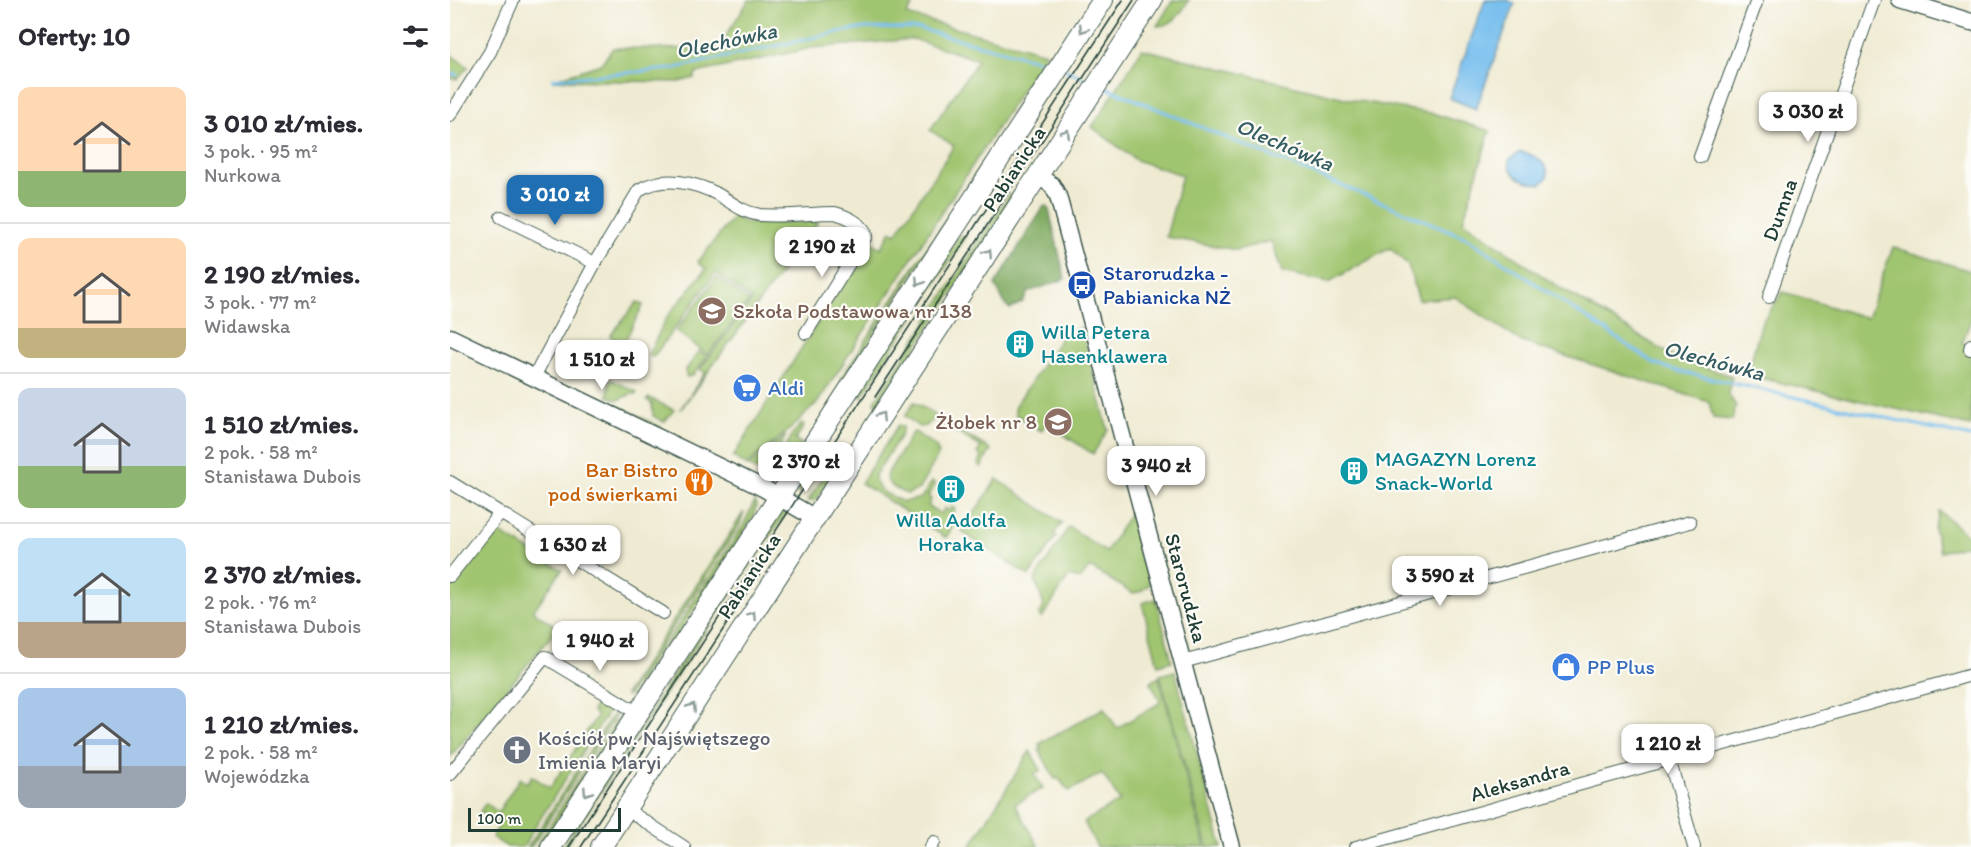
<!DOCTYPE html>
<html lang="pl">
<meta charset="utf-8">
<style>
body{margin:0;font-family:Itim,sans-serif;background:#f2f2f3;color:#2b2b33;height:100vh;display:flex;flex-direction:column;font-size:22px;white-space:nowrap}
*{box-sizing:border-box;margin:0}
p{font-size:20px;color:#7c7c81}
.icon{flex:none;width:33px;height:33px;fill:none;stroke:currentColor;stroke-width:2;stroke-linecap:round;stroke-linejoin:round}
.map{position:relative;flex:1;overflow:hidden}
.panel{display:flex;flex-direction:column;background:#fff;width:450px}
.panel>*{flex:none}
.scale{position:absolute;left:18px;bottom:15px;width:153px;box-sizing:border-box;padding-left:6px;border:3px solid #1f3d34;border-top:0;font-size:16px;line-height:21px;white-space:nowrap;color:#1f3d34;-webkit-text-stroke:4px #fdfcf7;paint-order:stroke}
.price{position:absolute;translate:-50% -51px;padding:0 14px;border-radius:12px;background:#fff;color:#222;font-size:20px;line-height:39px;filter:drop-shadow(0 2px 3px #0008)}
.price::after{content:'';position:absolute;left:50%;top:36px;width:18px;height:14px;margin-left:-9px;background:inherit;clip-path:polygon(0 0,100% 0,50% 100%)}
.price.active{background:#1f6fb2;color:#fff}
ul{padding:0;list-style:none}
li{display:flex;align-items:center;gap:18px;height:150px;padding:0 18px}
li+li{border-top:2px solid #e1e1e2}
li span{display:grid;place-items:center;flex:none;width:168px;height:120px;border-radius:12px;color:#555}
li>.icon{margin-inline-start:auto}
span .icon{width:72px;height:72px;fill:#fffc;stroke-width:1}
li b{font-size:26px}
h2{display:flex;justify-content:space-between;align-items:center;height:72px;padding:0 18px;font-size:26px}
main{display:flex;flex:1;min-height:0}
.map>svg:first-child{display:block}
.green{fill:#a0c56f;stroke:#608152;stroke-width:1.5}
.forest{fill:#80aa62;stroke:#50744b;stroke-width:1.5}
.water{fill:#76beee;stroke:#4a7e91;stroke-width:1.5}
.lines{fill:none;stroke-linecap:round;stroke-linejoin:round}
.stream{stroke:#76beee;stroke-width:3}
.street-casing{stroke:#3e574c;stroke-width:14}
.secondary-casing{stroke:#3e574c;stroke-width:19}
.primary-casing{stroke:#3e574c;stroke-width:22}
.street{stroke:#fff;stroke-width:12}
.secondary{stroke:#fff;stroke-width:16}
.primary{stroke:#fff;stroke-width:20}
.tram{stroke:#1f3d34;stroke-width:1.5}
.oneway{stroke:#8f9e9a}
.labels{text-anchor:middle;stroke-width:4.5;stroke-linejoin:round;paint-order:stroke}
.street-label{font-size:21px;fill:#1f3d34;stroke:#fdfcf7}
.transit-label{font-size:21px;fill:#164399;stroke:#fdfcf7;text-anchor:start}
.education-label{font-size:21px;fill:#785e54;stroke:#fdfcf7;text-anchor:start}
.culture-label{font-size:21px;fill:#0d838f;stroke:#fdfcf7;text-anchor:start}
.shop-label{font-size:21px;fill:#366cbe;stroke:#fdfcf7;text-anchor:start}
.food-label{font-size:21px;fill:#c56008;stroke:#fdfcf7;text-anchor:end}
.worship-label{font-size:21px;fill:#5b616d;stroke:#fdfcf7;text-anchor:start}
.water-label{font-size:22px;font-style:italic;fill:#355d62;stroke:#fdfcf7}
</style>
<main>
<section class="panel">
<h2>Oferty: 10<svg class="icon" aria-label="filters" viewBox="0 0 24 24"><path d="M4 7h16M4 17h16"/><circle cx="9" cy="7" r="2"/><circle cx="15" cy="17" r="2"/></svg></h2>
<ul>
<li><span style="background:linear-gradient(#ffd9b3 70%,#8fb573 0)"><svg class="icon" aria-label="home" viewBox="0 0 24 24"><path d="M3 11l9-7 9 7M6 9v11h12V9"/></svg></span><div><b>3 010 zł/mies.</b><p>3 pok. · 95 m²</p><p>Nurkowa</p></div></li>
<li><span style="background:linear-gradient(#ffd9b3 75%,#c2b280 0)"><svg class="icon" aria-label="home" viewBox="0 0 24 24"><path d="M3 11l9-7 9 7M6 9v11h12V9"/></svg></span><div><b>2 190 zł/mies.</b><p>3 pok. · 77 m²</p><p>Widawska</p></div></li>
<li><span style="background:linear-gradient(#c9d6e8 65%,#8fb573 0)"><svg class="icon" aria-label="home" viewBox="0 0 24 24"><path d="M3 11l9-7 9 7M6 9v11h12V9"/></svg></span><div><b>1 510 zł/mies.</b><p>2 pok. · 58 m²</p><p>Stanisława Dubois</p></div></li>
<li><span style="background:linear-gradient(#bfe0f5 70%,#b9a48a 0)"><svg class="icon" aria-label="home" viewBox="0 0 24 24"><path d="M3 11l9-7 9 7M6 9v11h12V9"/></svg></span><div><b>2 370 zł/mies.</b><p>2 pok. · 76 m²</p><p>Stanisława Dubois</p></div></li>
<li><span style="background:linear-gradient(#a9c7e8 65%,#9aa5b1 0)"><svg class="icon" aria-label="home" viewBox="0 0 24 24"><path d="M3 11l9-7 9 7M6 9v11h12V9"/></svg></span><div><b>1 210 zł/mies.</b><p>2 pok. · 58 m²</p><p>Wojewódzka</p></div></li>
</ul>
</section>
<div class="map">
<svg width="1521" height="847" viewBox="0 0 1521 847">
<rect width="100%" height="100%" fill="#fdfcf7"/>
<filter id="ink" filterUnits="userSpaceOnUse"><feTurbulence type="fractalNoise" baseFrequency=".0167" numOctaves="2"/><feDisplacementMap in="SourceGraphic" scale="12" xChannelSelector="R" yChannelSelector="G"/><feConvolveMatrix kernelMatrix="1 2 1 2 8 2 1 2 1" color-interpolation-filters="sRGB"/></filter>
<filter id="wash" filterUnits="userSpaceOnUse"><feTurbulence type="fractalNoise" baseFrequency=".008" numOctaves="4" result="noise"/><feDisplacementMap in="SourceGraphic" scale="24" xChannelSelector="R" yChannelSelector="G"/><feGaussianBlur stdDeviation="1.35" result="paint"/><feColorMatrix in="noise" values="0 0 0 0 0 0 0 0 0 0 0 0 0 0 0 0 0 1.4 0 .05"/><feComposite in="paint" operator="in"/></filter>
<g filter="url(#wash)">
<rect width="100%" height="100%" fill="#efebd3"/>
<g class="green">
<path d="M299 0H466L457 15 596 53 368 402 339 430 296 465 283 457 419 241 431 248 441 231 446 234 504 146 480 130 528 60 463 39 362 48 246 73 244 78 229 82 102 80 151 64 163 48 267 49Z"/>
<path d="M723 0H739C730 14 725 25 707 26Z"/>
<path d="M692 49 903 100 985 114 1040 131 1013 221 1110 288 1219 354 1231 360 1282 376 1278 394 1286 406 1282 420 1263 418 1259 402 1072 342 1005 297 969 300 958 265 940 248 879 282 832 272 821 241 786 250 716 237 732 175 686 160 642 127Z"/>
<path d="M0 54 18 67 7 79 0 78Z"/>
<path d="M593 71 594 72 394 380 391 378Z"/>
<path d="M559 195 565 198 428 405 424 403Z"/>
<path d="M284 216 295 223 368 222 230 410 255 373 250 369 302 300 266 273 203 357 198 355 217 317 256 269 248 262Z"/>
<path d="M509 235 516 236 411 397 406 394Z"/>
<path d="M1443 247 1521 271V320L1512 343 1521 346V426L1297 375 1312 322 1333 292 1417 318Z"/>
<path d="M267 277 299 301 258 355 226 331Z"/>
<path d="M187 302 193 305 174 343 160 336Z"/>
<path d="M631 327 658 430 643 454 596 423 591 431 565 414V406L613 335Z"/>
<path d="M249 351 257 357 243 375 237 377 235 371Z"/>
<path d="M160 380H162L187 392 186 394H181L168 400 158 396Z"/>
<path d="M199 398 224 410 214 422 203 416 202 404 197 400Z"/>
<path d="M156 400 211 427 209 431 154 404Z"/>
<path d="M464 402 541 450 531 467 528 464 532 457 527 453 531 447 484 419 476 426 469 427 455 416Z"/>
<path d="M352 424 354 426 345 440 352 444C343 457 336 476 319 479 332 463 337 435 352 424Z"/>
<path d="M448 425 453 427 451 435 425 475C424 491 442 496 453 502L471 498 482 482 485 484 478 496 481 499 478 506 491 514 495 508 499 511 502 507 505 509 498 522 503 526 496 538 411 483Z"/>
<path d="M465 432 486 447 489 454 469 489 458 494C448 491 438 486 436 476L462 433Z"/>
<path d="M336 435 318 469 311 472 298 466Z"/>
<path d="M366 455 372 459 348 494 346 487Z"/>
<path d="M381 465 388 469 366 500 358 501Z"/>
<path d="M547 479 612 523 604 534 607 536 579 576 512 532Z"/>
<path d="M305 500 306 507 303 518 188 696 180 699 293 526Z"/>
<path d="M333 511H337L255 632 115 847H112L329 512Z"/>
<path d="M1489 511 1521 538V544L1490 552 1484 529Z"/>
<path d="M294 512 290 524 188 681 177 696 175 695Z"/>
<path d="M680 513 700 584 690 592 682 593 640 567 630 579 619 576 592 618 589 615 594 606 585 579 619 527 656 552Z"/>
<path d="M45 530 112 570 83 611 108 628 0 757V588Z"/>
<path d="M706 599 722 661 708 665 692 603Z"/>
<path d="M725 671 772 847H757L710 675Z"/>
<path d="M709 677 755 847H647L634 822 670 801 652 773 619 791 608 778 605 779 589 750 592 749 589 744 654 708 667 728 708 704 710 700 700 682Z"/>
<path d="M149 699 162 706 78 838 74 847H57L42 837 49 826 30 811 36 803 48 812 70 778 77 783 82 776 100 788 147 716 142 711Z"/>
<path d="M165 711H167L161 723 87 838 81 847H78Z"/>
<path d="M171 713 169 725 90 847H86Z"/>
<path d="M580 751 591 770 584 774 593 788 565 804 589 847H520Z"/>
</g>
<path class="forest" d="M594 206H597L599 210 615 279 578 292 573 302 560 309C552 303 551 294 545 285Z"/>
<g class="water">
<path d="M1035 0H1056L1065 3 1026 109 999 98Z"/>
<path d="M1070 152C1081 153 1096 161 1098 173L1097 178 1091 184C1075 182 1059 178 1059 160Z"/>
</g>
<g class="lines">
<g class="stream">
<path d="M616 70 640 81"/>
<path d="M0 73 7 75"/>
<path d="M103 79 221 69 389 32 415 28 470 29 602 64"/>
<path d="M655 87 1017 238 1204 363 1224 370 1521 437"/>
</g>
</g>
</g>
<g filter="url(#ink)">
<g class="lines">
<g class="street-casing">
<g id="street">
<path d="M0 115 40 52 63 0"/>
<path d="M1250 157 1307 0"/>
<path d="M51 217 145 263"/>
<path d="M1319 297 1424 0"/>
<path d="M1520 349 1521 345"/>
<path d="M84 377 145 263 189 190C213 175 245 182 269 195 282 203 294 213 310 215 335 217 361 213 385 213 396 216 415 224 416 236L356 333"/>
<path d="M0 482 213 613"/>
<path d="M0 576 49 514"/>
<path d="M733 662 1240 522"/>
<path d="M1219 759 1244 847"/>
<path d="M0 774 95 657 188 713"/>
<path d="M176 809 234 847"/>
<path d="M481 847 484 842"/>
<path d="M906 847 1521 675"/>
</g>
</g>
<g class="secondary-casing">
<g id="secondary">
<path d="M1450 0 1521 22"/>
<path d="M588 176 602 185 608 196 782 847"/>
<path d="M0 337 313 488 365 518"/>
</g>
</g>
<g class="primary-casing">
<g id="primary">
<path d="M101 847 653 0"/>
<path d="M151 847 702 0"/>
</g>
</g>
<use href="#street" class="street"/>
<use href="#secondary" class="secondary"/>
<use href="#primary" class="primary"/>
<g class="tram">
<path d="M425 397 684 0"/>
<path d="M119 847 673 0"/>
<path d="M131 847 310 573"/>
</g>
</g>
<defs><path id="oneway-chevron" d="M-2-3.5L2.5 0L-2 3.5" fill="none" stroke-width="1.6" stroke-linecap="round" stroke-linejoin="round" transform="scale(1.5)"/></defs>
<g class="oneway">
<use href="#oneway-chevron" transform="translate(633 29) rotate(123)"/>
<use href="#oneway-chevron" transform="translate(616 133) rotate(-57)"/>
<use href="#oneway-chevron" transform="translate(538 253) rotate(-57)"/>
<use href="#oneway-chevron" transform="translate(469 282) rotate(123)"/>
<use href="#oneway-chevron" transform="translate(431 416) rotate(-57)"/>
<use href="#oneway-chevron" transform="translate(302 615) rotate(-57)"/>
<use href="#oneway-chevron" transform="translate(242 707) rotate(-57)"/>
<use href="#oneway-chevron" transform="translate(137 792) rotate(123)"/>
</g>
</g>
<defs>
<g id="bus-disc" transform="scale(1.5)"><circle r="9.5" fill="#1a4fb4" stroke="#fdfcf7"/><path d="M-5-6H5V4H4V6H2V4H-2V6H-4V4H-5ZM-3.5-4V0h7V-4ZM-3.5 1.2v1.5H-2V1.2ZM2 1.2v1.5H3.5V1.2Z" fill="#fff"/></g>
<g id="school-disc" transform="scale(1.5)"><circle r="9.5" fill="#8d6e63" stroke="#fdfcf7"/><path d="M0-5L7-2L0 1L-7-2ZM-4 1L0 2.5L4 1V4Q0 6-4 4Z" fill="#fff"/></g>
<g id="building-disc" transform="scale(1.5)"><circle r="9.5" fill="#0f9aa8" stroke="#fdfcf7"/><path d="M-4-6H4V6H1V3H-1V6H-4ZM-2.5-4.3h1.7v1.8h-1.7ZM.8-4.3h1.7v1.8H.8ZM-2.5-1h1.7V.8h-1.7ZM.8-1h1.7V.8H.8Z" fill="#fff"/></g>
<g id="supermarket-disc" transform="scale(1.5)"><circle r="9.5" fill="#3f7fe0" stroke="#fdfcf7"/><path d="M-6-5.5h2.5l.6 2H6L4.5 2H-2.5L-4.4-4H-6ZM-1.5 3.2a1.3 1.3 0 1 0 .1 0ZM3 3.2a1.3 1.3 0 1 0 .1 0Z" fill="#fff"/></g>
<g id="restaurant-disc" transform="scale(1.5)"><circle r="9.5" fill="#e8710a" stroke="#fdfcf7"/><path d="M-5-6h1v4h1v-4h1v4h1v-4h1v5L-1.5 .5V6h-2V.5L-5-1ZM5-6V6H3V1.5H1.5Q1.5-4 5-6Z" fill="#fff"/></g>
<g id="shop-disc" transform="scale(1.5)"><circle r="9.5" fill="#3f7fe0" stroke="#fdfcf7"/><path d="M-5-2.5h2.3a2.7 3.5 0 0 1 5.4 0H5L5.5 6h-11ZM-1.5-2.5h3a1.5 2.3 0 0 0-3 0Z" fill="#fff"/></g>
<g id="church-disc" transform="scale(1.5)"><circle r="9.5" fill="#6b7280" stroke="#fdfcf7"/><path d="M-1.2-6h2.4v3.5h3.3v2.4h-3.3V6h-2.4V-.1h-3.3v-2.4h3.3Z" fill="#fff"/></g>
</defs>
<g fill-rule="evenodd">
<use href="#bus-disc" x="632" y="285"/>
<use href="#school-disc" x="262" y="311"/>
<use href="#building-disc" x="570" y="344"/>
<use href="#supermarket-disc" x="297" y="388"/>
<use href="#school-disc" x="608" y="422"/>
<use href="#building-disc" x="904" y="471"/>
<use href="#restaurant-disc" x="249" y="482"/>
<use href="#building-disc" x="501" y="489"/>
<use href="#shop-disc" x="1116" y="667"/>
<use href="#church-disc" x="67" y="750"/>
</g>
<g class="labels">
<g class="street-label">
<text transform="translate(564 169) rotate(-57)" y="7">Pabianicka</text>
<text transform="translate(1330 210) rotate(-70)" y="7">Dumna</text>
<text transform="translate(299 576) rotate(-57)" y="7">Pabianicka</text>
<text transform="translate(736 588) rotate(75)" y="7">Starorudzka</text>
<text transform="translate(1070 781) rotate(-16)" y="7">Aleksandra</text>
</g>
<g class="transit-label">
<text x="653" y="280">Starorudzka -<tspan x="653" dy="24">Pabianicka NŻ</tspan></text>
</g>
<g class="education-label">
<text x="283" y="318">Szkoła Podstawowa nr 138</text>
<text x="587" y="429" text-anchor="end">Żłobek nr 8</text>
</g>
<g class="culture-label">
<text x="591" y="339">Willa Petera<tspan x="591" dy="24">Hasenklawera</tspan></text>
<text x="925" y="466">MAGAZYN Lorenz<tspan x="925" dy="24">Snack-World</tspan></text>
<text x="501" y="527" text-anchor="middle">Willa Adolfa<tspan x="501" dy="24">Horaka</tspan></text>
</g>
<g class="shop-label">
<text x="318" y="395">Aldi</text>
<text x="1137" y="674">PP Plus</text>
</g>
<g class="food-label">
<text x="228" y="477">Bar Bistro<tspan x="228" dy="24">pod świerkami</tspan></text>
</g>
<g class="worship-label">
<text x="88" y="745">Kościół pw. Najświętszego<tspan x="88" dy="24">Imienia Maryi</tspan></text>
</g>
<g class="water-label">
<text transform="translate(276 40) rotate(-12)" y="8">Olechówka</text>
<text transform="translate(835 144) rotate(23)" y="8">Olechówka</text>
<text transform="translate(1264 360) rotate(15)" y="8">Olechówka</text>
</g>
</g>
</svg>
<div class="scale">100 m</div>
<b class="price" style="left:1358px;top:143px">3 030 zł</b>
<b class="price active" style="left:105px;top:226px">3 010 zł</b>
<b class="price" style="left:372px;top:278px">2 190 zł</b>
<b class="price" style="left:152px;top:391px">1 510 zł</b>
<b class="price" style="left:356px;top:493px">2 370 zł</b>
<b class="price" style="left:706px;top:497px">3 940 zł</b>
<b class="price" style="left:123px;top:576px">1 630 zł</b>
<b class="price" style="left:990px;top:607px">3 590 zł</b>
<b class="price" style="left:150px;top:672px">1 940 zł</b>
<b class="price" style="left:1218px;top:775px">1 210 zł</b>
</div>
</main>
